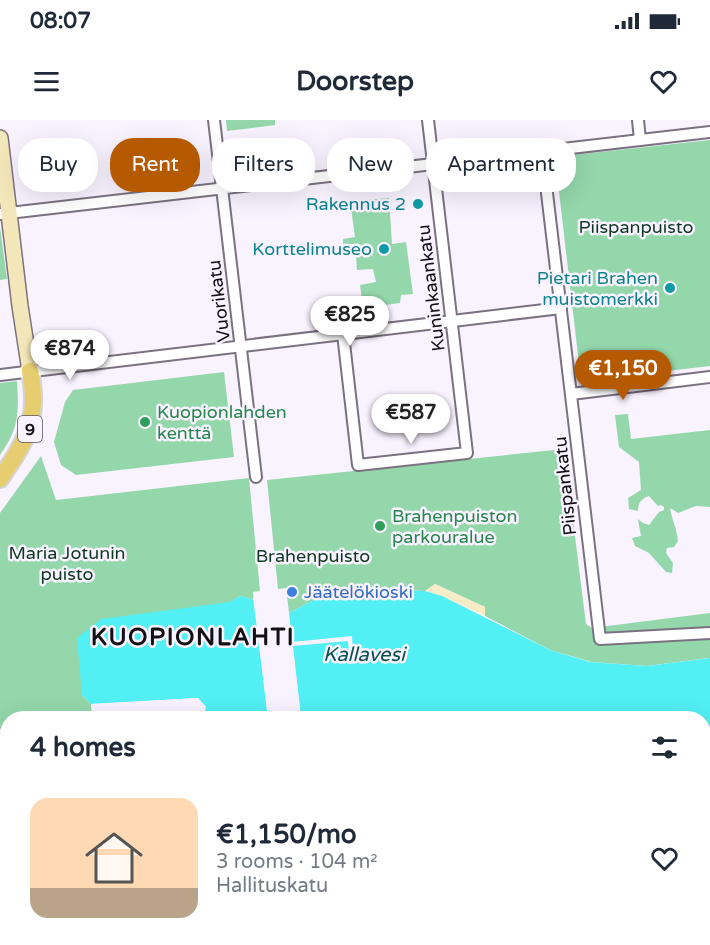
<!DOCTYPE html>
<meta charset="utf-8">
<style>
body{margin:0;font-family:"Varela Round",sans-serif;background:#f2f2f3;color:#1f2937;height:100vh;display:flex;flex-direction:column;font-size:22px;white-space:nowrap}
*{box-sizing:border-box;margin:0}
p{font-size:20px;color:#747a83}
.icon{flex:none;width:33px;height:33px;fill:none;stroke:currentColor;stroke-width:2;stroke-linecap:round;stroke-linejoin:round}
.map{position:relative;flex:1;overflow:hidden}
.drawer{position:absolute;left:0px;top:591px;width:711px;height:234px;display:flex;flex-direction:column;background:#fff;border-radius:24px 24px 0 0;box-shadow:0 6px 24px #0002}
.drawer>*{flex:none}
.top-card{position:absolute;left:18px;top:18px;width:675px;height:54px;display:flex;gap:12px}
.price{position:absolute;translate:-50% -51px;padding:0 14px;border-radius:21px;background:#fff;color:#222;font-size:20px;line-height:39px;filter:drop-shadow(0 2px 3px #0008)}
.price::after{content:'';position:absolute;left:50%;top:36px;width:18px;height:14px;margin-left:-9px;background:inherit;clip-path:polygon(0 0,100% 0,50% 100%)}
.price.current{background:#b65a02;color:#fff}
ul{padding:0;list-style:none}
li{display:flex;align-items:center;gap:18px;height:150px;padding:0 30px}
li+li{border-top:2px solid #e0e1e3}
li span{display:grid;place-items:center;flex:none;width:168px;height:120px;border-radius:18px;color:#555}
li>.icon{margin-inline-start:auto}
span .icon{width:72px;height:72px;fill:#fffc;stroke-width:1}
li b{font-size:26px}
h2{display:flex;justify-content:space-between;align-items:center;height:72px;padding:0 30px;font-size:26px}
.tag{padding:0 21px;border-radius:24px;background:#fff;box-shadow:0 6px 24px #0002;font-size:21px;line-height:54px}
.tag.current{background:#b65a02;color:#fff}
.status{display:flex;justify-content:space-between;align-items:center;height:42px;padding:0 30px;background:#fff;direction:ltr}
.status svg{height:16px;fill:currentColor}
header{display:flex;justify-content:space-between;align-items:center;height:78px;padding:0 30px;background:#fff;font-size:27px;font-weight:800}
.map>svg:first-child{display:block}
.green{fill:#94d7ab}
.sand{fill:#f6ecc6}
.water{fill:#52eff4}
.pier{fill:#f9f2ff}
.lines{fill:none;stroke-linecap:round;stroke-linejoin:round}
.minor-casing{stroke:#7a7280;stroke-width:14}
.secondary-casing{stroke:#7a7280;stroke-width:18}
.primary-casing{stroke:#d5d4d5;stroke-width:20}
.minor{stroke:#fff;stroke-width:10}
.secondary{stroke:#f3e6b8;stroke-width:15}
.primary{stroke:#e6ce70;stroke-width:16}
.culture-dot{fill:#0f9aa8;stroke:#f9f2ff;stroke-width:2}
.leisure-dot{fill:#2e9e5b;stroke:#f9f2ff;stroke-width:2}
.shop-dot{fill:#3f7fe0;stroke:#f9f2ff;stroke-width:2}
.labels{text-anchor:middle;stroke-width:5;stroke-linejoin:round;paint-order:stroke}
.shield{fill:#f9f2ff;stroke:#58545b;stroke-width:1.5}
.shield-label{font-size:16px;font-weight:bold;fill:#131015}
.culture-label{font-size:18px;fill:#0d838f;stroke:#f9f2ff;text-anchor:end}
.park-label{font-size:18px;fill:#0e3820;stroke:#f9f2ff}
.street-label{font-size:18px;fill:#131015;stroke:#f9f2ff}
.leisure-label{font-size:18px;fill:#27864d;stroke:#f9f2ff;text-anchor:start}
.shop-label{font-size:18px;fill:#366cbe;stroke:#f9f2ff;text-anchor:start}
.water-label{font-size:20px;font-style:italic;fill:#0a5052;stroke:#f9f2ff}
.district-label{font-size:24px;font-weight:bold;letter-spacing:1.5px;fill:#131015;stroke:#f9f2ff}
</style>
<div class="status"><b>08:07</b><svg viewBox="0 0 49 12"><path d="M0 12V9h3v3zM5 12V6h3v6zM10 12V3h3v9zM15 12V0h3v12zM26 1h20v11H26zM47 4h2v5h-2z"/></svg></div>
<header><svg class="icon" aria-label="menu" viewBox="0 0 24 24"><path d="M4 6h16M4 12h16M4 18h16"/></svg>Doorstep<svg class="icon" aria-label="heart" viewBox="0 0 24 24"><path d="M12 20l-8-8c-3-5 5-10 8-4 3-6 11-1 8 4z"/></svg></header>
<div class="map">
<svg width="710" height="825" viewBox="0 0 710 825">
<rect width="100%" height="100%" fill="#f9f2ff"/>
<g class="green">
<path d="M226 0H275V5L227 11Z"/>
<path d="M710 20V246L581 261 555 37Z"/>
<path d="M389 78 392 124 406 122 413 174 401 175 400 183 363 188 360 165 376 162 373 149 357 150 355 124H343V119L355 117 350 81Z"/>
<path d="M0 107 7 159 0 160Z"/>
<path d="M224 252 234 337 76 355 61 345 54 322 65 282 73 270Z"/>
<path d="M17 261C19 293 19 308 0 335V263Z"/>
<path d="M628 294 631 319 710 310V387L696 386 678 393 670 388C672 400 677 409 678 421L674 427 667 428 666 433 673 443 672 453 666 452 649 433 635 426 632 418 641 416 638 399 643 403 649 405 659 392 664 390V387L661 385 658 386 649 376C641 379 638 383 638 391L629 389 628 378 641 370 639 342 619 327 615 295Z"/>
<path d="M564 329 586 504 592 508 710 493V549L708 538 647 546 592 542 550 530 485 496V487L435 464 425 471 375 469 331 471 289 493 286 468 278 469 267 360Z"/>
<path d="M41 336 56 380 249 358 260 471 253 472 254 480 240 476 82 575 91 584 92 598H8L7 608 0 609V393Z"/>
</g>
<path class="sand" d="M435 464 485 487V496L442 476 425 471Z"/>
<g class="water">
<path d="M375 469 425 471 442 476 550 530 590 542 647 546 710 538V825H255V818H704V598H301L289 493 331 471Z"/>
<path d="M240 476 254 480 268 598H203L206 587 198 578 91 584 82 575 77 518 101 499 230 482Z"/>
<path d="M7 614 8 818H239V825H2L0 794V624Z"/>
</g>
<g class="pier">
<path d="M253 477 257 480 271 598H268Z"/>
<path d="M288 490 292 522 352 516 353 533H356L357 543 348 544 347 534 349 533 348 521 293 526 301 598H298L286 494Z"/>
<path d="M198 578 206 587 203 598H200L202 588 197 581 91 587V584Z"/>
</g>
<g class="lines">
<g class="minor-casing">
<g id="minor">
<path d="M214 0 256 357"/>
<path d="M638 0 640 20"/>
<path d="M542 31 600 519 710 513"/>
<path d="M0 94 710 12"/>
<path d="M343 214 358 345 467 333 428 0"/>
<path d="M0 255 561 188"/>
<path d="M571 274 710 257"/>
</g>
</g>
<g class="secondary-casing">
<path id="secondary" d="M0 18 20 186 30 251"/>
</g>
<g class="primary-casing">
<path id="primary" d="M0 359C26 321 40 299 30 251"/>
</g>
<use href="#minor" class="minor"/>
<use href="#secondary" class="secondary"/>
<use href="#primary" class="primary"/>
</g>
<g class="culture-dot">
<circle cx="418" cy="84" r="6"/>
<circle cx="384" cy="129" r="6"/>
<circle cx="670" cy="168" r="6"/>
</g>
<g class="leisure-dot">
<circle cx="145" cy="302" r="6"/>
<circle cx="380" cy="406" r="6"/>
</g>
<circle class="shop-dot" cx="292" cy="472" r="6"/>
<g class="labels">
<rect class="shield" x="18" y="296" width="24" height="26" rx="4.5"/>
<g class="shield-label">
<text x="30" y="315">9</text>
</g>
<g class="culture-label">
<text x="406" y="90">Rakennus 2</text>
<text x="372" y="135">Korttelimuseo</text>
<text x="658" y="164">Pietari Brahen<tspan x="658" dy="21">muistomerkki</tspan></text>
</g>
<g class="park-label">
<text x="636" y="113">Piispanpuisto</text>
<text x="67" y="439">Maria Jotunin<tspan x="67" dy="21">puisto</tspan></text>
<text x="313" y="442">Brahenpuisto</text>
</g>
<g class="street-label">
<text transform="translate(431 168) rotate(-97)" y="6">Kuninkaankatu</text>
<text transform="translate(219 181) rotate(-97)" y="6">Vuorikatu</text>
<text transform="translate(565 366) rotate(-96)" y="6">Piispankatu</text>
</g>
<g class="leisure-label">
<text x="157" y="298">Kuopionlahden<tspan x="157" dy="21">kenttä</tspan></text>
<text x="392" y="402">Brahenpuiston<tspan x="392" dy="21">parkouralue</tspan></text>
</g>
<g class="shop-label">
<text x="304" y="478">Jäätelökioski</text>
</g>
<g class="water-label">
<text x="364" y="541">Kallavesi</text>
</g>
<g class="district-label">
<text x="193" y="525">KUOPIONLAHTI</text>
</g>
</g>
</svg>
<b class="price" style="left:350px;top:227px">€825</b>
<b class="price" style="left:70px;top:261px">€874</b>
<b class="price current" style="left:623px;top:281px">€1,150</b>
<b class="price" style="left:411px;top:325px">€587</b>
<div class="top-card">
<a class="tag">Buy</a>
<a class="tag current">Rent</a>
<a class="tag">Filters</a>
<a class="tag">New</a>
<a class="tag">Apartment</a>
</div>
<section class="drawer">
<h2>4 homes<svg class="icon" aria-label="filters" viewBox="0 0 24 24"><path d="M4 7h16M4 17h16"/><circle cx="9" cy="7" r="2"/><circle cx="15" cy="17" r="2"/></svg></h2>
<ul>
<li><span style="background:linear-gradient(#ffd9b3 75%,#b9a48a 0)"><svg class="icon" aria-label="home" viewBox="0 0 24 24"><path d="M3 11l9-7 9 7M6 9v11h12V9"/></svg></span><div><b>€1,150/mo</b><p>3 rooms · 104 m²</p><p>Hallituskatu</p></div><svg class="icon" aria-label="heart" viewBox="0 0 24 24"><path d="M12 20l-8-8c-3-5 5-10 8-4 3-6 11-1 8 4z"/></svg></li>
</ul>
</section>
</div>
